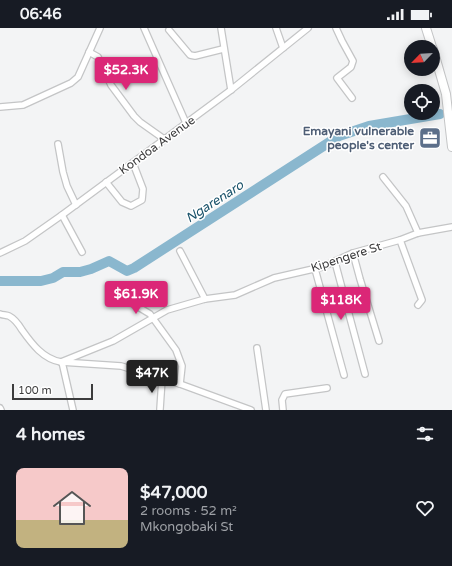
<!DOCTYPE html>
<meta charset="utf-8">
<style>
body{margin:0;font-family:"Varela Round",sans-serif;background:#20242c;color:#f1f3f6;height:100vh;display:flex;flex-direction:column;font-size:15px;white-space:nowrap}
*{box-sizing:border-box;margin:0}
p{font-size:13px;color:#9ea1a6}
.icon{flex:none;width:22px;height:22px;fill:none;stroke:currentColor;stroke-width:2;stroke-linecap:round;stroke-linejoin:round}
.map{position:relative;height:382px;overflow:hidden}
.sheet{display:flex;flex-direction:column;background:#171b24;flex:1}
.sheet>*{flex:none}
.needle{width:26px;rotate:245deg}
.tools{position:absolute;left:404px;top:12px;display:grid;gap:8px}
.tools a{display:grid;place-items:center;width:36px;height:36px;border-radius:50%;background:#171b24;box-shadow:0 2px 10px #0003;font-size:20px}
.scale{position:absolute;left:12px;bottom:10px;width:81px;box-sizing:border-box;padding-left:4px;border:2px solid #3c3c3d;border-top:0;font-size:11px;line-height:14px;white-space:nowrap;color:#3c3c3d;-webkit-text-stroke:3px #fff;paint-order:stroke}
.price{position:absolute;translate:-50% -34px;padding:0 9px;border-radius:4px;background:#db2777;color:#fff;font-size:13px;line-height:26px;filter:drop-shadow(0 1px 2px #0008)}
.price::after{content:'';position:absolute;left:50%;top:24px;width:12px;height:9px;margin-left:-6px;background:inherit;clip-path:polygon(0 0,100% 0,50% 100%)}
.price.current{background:#222;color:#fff}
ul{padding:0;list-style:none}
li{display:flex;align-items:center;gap:12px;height:100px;padding:0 16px}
li span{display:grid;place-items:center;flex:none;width:112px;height:80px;border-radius:8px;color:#555}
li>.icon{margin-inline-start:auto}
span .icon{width:48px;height:48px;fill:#fffc;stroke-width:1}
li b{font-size:17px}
h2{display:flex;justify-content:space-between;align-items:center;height:48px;padding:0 16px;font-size:17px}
.status{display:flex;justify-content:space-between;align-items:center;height:28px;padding:0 20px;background:#171b24;direction:ltr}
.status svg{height:11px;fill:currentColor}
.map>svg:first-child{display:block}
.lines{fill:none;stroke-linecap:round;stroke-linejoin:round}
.river{stroke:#8ab7ce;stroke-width:10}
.street-casing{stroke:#c4c5c6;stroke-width:8}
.secondary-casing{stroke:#c4c5c6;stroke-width:10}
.street{stroke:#fff;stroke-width:5.5}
.secondary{stroke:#fff;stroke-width:8}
.labels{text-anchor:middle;stroke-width:3;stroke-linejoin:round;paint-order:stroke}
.service-label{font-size:12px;font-weight:bold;fill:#4e5e75;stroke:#fff;text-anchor:end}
.street-label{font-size:12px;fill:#3c3c3d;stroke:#fff}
.water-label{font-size:13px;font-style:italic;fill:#19526a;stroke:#fff}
</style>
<div class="status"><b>06:46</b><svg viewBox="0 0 49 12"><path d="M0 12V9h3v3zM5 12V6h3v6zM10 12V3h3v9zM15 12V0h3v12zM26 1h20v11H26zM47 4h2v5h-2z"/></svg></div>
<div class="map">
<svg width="452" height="382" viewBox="0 0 452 382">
<rect width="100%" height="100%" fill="#f3f4f5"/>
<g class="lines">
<path class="river" d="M0 253H41L53 250 63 244H80L91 241 109 233 127 243 134 240 339 108 369 98 440 86"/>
<g class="street-casing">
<g id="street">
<path d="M144 0 186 95"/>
<path d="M221 0 231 62"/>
<path d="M276 0 283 20"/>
<path d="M336 0 342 13 353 33 351 39 337 50 352 70"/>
<path d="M169 2 190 27 195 28 223 21"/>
<path d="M89 24 98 29 111 57 134 88 140 94 164 111"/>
<path d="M0 79 23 77 71 55 78 49 100 0"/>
<path d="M58 116 63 144 67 158 76 177"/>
<path d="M383 149 406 178 418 205"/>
<path d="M106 154 122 174 131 178 142 172 143 161 133 135"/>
<path d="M62 187 82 224"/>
<path d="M400 212 422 272 418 277"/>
<path d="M180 223 205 271"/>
<path d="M0 225 25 213 62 187 231 62 308 0"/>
<path d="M353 225 360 251 379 313"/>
<path d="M335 234 365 346"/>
<path d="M315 241 344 347"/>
<path d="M130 274 150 286 176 322 182 338 180 356"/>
<path d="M0 286C3 287 7 287 9 288 15 291 19 297 22 302 32 316 43 331 61 334L113 313 167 282 205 271 235 267 274 250 322 239 353 225 400 212 418 205 452 199"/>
<path d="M257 320 266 382"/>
<path d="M61 334 121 338 180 356 251 382"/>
<path d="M62 334 73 382"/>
<path d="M0 380 1 382"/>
<path d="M160 381 162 351"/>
<path d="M283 382 282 372 285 366 327 360"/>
</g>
</g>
<g class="secondary-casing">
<g id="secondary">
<path d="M426 0 432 19"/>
<path d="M433 21 446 66 452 119"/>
</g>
</g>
<use href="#street" class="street"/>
<use href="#secondary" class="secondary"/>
</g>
<defs>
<g id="office-square" transform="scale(1.15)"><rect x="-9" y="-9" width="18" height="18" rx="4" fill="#5c6f8a" stroke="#fff"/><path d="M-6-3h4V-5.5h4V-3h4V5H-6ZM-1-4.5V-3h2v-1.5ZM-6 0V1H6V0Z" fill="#fff"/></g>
</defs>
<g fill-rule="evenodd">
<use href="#office-square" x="430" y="110"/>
</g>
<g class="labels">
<g class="service-label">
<text x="414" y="107">Emayani vulnerable<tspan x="414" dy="14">people's center</tspan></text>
</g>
<g class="street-label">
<text transform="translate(157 117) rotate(-36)" y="4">Kondoa Avenue</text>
<text transform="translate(346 229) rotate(-18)" y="4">Kipengere St</text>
</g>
<g class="water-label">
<text transform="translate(214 173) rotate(-33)" y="5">Ngarenaro</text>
</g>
</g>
</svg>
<div class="tools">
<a><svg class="needle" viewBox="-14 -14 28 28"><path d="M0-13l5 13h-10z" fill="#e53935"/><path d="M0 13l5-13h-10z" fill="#9ea1a6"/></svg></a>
<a><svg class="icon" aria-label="locate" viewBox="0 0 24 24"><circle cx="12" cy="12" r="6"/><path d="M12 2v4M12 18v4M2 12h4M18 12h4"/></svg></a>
</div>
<div class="scale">100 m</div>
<b class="price" style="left:126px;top:63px">$52.3K</b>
<b class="price" style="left:136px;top:287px">$61.9K</b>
<b class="price" style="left:341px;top:293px">$118K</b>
<b class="price current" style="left:152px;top:366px">$47K</b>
</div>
<section class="sheet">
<h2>4 homes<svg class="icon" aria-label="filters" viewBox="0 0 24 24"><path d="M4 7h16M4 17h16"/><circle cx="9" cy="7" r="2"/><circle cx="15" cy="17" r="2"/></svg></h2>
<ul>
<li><span style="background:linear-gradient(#f6c9c9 65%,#c2b280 0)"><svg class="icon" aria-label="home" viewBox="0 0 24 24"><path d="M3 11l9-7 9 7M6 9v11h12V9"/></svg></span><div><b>$47,000</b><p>2 rooms · 52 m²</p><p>Mkongobaki St</p></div><svg class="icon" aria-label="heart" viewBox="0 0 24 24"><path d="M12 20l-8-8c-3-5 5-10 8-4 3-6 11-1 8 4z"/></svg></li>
</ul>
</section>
